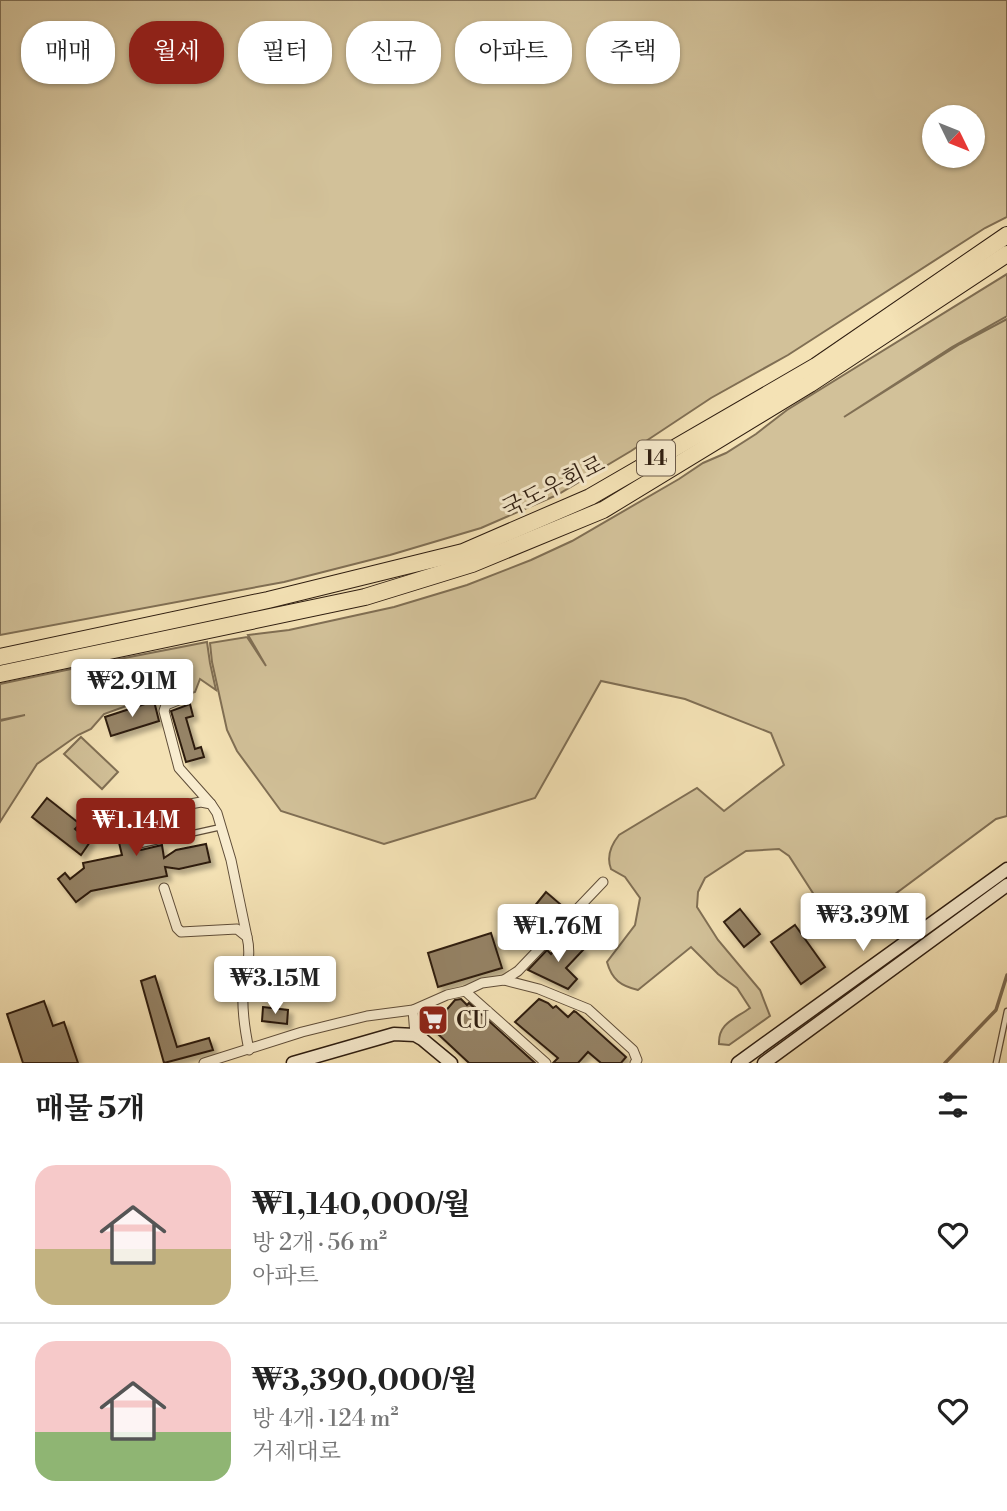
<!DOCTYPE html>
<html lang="ko">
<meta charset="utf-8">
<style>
body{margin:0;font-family:"Libre Bodoni","Noto Serif KR",serif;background:#f6f6f6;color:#222;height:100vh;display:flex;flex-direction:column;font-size:26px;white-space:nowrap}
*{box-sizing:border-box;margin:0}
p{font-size:23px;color:#767676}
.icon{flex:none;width:38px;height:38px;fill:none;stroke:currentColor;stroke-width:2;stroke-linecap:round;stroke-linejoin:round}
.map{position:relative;height:1063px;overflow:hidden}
.drawer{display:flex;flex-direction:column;background:#fff;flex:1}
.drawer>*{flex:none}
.hud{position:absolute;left:21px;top:21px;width:966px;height:63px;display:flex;gap:14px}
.needle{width:46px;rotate:133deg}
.fabs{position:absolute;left:922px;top:105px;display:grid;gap:14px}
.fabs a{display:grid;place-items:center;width:63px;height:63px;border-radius:50%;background:#fff;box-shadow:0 2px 5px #0004;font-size:35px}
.price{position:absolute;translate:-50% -60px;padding:0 16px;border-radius:7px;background:#fff;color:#222;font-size:23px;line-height:46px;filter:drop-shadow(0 2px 4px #0008)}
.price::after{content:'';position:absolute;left:50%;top:42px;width:21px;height:16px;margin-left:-10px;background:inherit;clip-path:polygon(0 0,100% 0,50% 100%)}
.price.selected{background:#8f2418;color:#fff}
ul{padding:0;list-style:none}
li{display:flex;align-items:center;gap:21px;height:175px;padding:0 35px}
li+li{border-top:2px solid #e0e0e0}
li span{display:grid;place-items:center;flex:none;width:196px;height:140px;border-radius:21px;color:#555}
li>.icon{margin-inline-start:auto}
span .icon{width:84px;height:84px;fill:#fffc;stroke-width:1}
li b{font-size:30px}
h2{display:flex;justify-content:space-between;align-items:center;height:84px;padding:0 35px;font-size:30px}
.pill{padding:0 24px;border-radius:28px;background:#fff;box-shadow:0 2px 5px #0004;font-size:24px;line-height:63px}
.pill.selected{background:#8f2418;color:#fff}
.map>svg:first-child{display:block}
.green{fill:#d2c199;stroke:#806f54;stroke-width:2;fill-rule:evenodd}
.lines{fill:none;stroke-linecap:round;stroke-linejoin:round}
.stream{stroke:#7d6b51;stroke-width:3.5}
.building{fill:#958366;stroke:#2e1d10;stroke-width:2;filter:url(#shadow)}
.lane-casing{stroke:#604e39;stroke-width:7}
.street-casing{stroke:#604e39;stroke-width:11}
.secondary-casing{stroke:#2e1d10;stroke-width:15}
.highway-casing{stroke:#2e1d10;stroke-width:18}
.lane{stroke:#f8eccf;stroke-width:4.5}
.street{stroke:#f8eccf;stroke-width:9}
.secondary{stroke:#f8eccf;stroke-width:12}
.highway{stroke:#f4e2b5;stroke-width:16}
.labels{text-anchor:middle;stroke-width:6;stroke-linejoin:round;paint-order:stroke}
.shield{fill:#f8eccf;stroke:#6b5b49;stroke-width:2}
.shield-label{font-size:21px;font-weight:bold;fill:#2e1d10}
.street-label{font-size:23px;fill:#2e1d10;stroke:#f8eccf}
.poi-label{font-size:23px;fill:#2e1d10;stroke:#f8eccf;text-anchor:start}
</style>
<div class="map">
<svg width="1007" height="1063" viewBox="0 0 1007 1063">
<defs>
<filter id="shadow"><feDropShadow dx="4.5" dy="4.5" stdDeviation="2" flood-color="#0004"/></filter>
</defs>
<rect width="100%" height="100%" fill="#f4e2b5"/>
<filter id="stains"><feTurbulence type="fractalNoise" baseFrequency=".00286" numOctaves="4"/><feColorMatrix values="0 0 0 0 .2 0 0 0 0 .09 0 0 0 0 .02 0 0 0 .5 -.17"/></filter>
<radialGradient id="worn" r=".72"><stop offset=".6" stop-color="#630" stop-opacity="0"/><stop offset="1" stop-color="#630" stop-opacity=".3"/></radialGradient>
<g class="green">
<path d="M0 0H1007V217L985 228 788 355 711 398 631 451 557 495 481 528 390 555 284 582 0 635ZM934 117H973V156H934Z"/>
<path d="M1007 274V316L952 347 844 417 960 344 1007 319V816L996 819 840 935 789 856 779 849 746 851 705 878 698 892 697 907 718 940 760 990 770 1016 729 1045 719 1044C718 1023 735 1019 750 1008L737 988 718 974 691 947 638 990C621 986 612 980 607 962L635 925 640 898 625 877 611 869C606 856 611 845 619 835L697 788 724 811 784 765 771 733 685 699 601 681 535 798 384 844 281 811 237 751 227 730 212 662 210 643 247 637 266 666 248 635 289 630 394 607 467 585 531 560 572 541 679 479 703 463 726 453 756 434 787 410Z"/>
<path d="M207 642 210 663 216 690 200 679 195 692 159 703 154 696 104 714 91 729 78 735 37 764 0 822V721L25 715 0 720V684L109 661Z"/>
<path d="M81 737 118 772 102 789 64 754Z"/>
</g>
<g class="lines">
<path class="stream" d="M945 1063 996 1010 1007 975"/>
</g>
<g class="building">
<path d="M154 701 159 721 111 736 105 717Z"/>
<path d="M190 704 193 716 186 718 195 749 201 747 204 757 186 762 171 711Z"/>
<path d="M47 798 80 824 75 829 90 842 81 855 32 817Z"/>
<path d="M182 813 186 830 139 840 136 843V848L141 850 162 845 164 858 176 850 206 844 210 862 179 869 165 867 167 876 91 891 76 902 58 879 65 873 70 879 84 868 83 863 122 855 115 826Z"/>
<path d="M546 892 567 910 549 928 541 921 525 942 508 929 519 913 525 918Z"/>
<path d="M740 909 760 934 744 947 724 922Z"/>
<path d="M795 925 825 967 801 984 771 942Z"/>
<path d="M491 933 502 968 438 987 428 953Z"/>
<path d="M568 936 583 950 566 968 577 979 568 989 528 970 547 950 551 954Z"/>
<path d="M155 976 177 1047 209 1038 213 1050 164 1063 141 981Z"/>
<path d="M461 999 467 1005 469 1003 535 1063H469L424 1021 436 1008 443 1014 455 1000Z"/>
<path d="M539 999 548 1003 553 1008 556 1006 568 1017 574 1011 576 1012 626 1057 621 1063H601L588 1052 578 1063H553L558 1058 515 1022Z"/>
<path d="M44 1001 53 1026 64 1022 78 1063H23L7 1014Z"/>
<path d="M263 1007 288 1010 287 1024 262 1021Z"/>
</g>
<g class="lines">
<g class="lane-casing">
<g id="lane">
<path d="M140 845 221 827"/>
<path d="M996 1063 1007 1011"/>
</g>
</g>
<g class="street-casing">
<g id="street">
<path d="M181 699 166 705 164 711 179 768 211 804"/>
<path d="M121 814 153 811 201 802 211 804 217 813 231 860 247 937"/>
<path d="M164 888 177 928 181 932 237 929 247 937C252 957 245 973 243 993 242 1013 245 1031 249 1050"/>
<path d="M504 980 518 971 603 882"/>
<path d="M465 991 482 983 504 980 539 989 588 1009 633 1050 637 1060 635 1063"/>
<path d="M413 1010 415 1035"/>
<path d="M204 1063 302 1032 367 1016 413 1010 447 995 465 991 546 1063"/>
</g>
</g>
<g class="secondary-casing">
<g id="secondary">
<path d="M293 1063 394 1034 415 1035 422 1039 451 1063"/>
<path d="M738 1063 1007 869"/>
<path d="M764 1063 1007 885"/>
</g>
</g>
<g class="highway-casing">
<g id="highway">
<path d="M0 657 268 600 463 552 590 497 816 366 1007 235"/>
<path d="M0 674 365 597 472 564 603 510 810 384 1007 254"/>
</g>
</g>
<use href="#lane" class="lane"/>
<use href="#street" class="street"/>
<use href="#secondary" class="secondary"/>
<use href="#highway" class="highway"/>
</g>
<defs>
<g id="supermarket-square" transform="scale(1.575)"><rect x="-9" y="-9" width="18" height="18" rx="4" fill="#8f2418" stroke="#f8eccf"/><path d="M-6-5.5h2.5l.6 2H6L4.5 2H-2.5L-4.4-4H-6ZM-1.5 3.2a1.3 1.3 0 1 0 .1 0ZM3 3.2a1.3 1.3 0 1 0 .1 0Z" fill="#fff"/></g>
</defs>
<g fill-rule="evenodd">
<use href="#supermarket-square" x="433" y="1020"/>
</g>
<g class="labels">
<rect class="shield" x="637" y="440.5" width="38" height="35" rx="5"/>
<g class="shield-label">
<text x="656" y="465">14</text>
</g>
<g class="street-label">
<text transform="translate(553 486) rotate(-26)" y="8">국도우회로</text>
</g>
<g class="poi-label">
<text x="456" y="1028">CU</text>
</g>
</g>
<rect width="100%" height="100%" filter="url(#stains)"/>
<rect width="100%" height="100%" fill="url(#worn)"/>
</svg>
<div class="fabs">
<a><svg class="needle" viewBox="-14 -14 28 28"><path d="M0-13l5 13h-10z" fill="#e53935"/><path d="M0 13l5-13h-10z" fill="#767676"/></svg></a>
</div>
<b class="price" style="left:132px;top:719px">₩2.91M</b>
<b class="price selected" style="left:136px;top:858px">₩1.14M</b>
<b class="price" style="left:863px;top:953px">₩3.39M</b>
<b class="price" style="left:558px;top:964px">₩1.76M</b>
<b class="price" style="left:275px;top:1016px">₩3.15M</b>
<div class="hud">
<a class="pill">매매</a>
<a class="pill selected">월세</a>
<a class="pill">필터</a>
<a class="pill">신규</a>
<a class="pill">아파트</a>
<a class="pill">주택</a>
</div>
</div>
<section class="drawer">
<h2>매물 5개<svg class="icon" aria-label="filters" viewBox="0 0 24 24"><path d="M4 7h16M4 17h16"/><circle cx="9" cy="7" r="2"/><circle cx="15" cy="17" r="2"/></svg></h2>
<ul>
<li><span style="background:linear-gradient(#f6c9c9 60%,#c2b280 0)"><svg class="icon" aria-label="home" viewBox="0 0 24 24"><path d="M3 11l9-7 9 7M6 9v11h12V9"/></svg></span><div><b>₩1,140,000/월</b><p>방 2개 · 56 m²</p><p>아파트</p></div><svg class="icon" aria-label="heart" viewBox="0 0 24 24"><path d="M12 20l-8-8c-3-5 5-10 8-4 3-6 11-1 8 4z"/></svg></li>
<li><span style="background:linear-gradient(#f6c9c9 65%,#8fb573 0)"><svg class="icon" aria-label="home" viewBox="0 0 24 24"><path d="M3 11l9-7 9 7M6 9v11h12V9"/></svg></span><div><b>₩3,390,000/월</b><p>방 4개 · 124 m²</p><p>거제대로</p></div><svg class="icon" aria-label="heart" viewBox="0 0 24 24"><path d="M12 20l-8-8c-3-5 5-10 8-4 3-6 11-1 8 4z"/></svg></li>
</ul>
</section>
